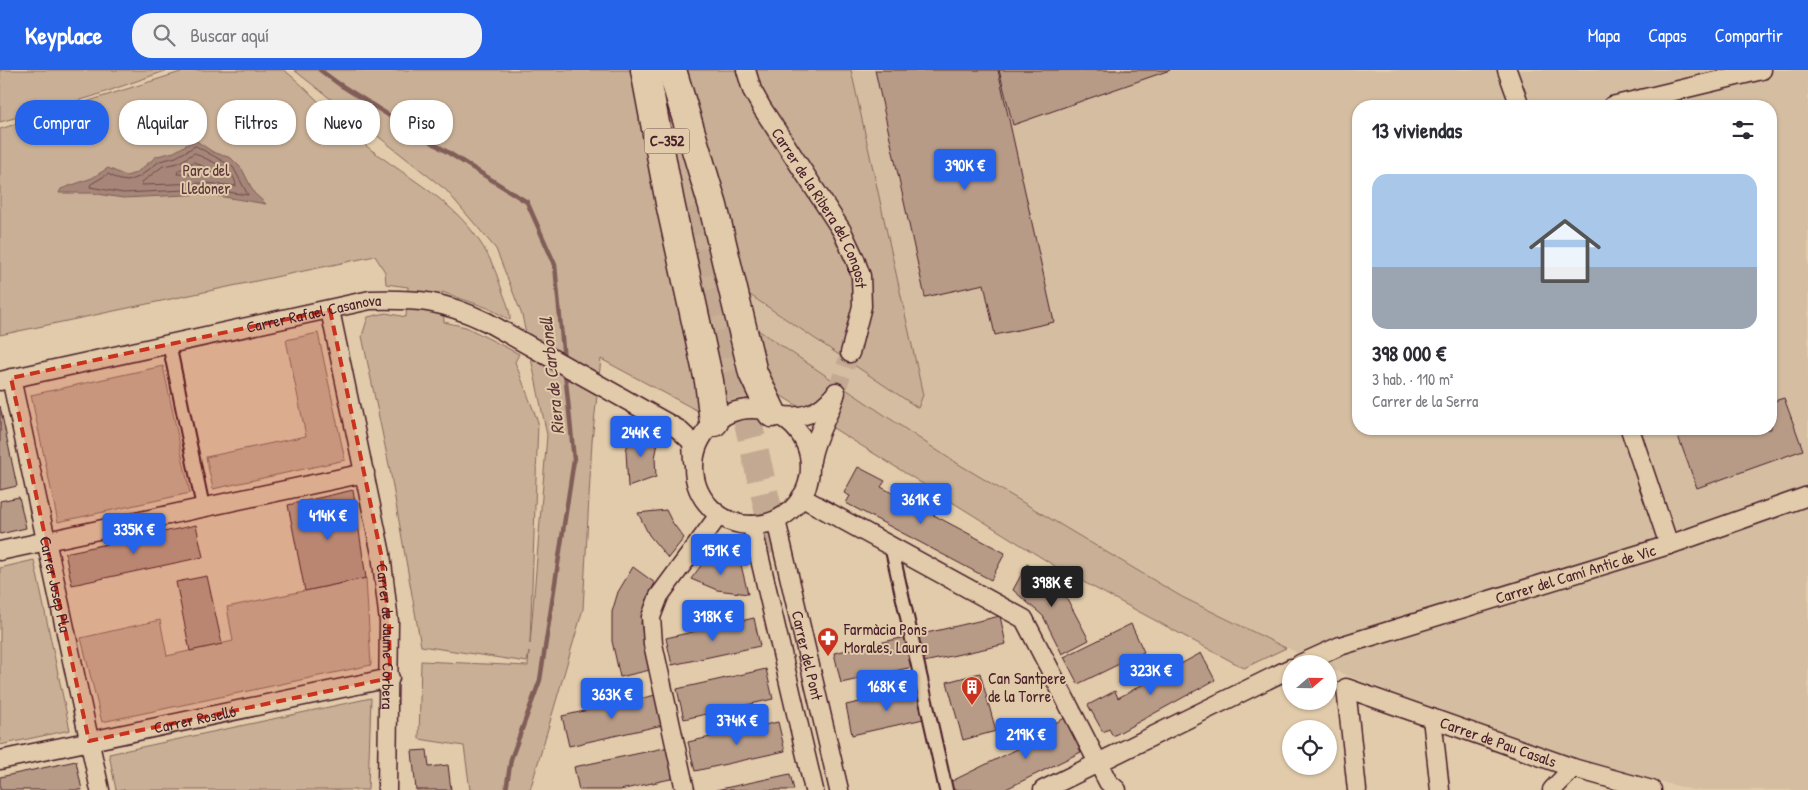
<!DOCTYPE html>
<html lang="es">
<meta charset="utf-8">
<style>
body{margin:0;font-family:"Patrick Hand",sans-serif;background:#f2f2f3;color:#2b2b33;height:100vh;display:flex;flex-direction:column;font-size:19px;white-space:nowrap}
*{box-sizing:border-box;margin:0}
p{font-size:16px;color:#7c7c81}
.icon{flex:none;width:28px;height:28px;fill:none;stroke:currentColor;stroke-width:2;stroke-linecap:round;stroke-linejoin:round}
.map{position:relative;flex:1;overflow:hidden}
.side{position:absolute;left:1352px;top:30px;width:425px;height:335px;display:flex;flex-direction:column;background:#fff;border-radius:20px;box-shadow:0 1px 4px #0004}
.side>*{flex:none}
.guide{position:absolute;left:15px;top:30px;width:475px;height:45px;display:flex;gap:10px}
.needle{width:32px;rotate:70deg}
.fabs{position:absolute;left:1282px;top:585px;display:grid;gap:10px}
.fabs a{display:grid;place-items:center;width:55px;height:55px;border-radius:50%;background:#fff;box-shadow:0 1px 4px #0004;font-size:25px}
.price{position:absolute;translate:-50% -42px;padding:0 11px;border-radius:5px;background:#2563eb;color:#fff;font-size:16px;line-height:32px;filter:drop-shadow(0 1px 2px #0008)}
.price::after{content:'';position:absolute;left:50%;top:30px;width:15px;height:11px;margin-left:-8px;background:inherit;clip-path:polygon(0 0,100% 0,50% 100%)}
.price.selected{background:#222;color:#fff}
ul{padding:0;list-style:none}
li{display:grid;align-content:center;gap:10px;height:265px;padding:0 20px}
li+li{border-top:1px solid #e1e1e2}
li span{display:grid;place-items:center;height:155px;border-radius:15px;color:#555}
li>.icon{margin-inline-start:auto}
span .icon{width:90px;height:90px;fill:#fffc;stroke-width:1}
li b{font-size:21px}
h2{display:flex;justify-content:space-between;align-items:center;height:60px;padding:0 20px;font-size:21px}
.chip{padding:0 18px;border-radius:20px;background:#fff;box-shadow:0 1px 4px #0004;font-size:18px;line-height:45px}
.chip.selected{background:#2563eb;color:#fff}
header{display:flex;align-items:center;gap:30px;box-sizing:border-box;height:70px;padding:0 25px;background:#2563eb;color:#fff}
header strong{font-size:24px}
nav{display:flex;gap:28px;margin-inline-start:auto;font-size:18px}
.search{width:350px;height:45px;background:#f2f2f3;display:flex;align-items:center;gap:12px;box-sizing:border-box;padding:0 18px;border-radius:20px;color:#7c7c81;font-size:19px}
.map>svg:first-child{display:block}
.built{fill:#d4bda0;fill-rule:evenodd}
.green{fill:#c8af95;stroke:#896760}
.water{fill:#a68678;stroke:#815d59}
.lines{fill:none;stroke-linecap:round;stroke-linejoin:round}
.shore{stroke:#6f484a;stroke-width:1}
.stream{stroke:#815d59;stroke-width:4.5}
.building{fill:#b79b87;stroke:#4a1f2b}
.minor-tunnel{stroke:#c3a991;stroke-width:18;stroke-dasharray:18 9;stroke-linecap:butt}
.trunk-tunnel{stroke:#c3a991;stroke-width:28;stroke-dasharray:28 14;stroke-linecap:butt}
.pedestrian-casing{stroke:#4a1f2b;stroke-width:16}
.minor-casing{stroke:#4a1f2b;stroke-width:21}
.trunk-casing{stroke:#4a1f2b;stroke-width:31}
.pedestrian{stroke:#e1cbaa;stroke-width:12}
.minor{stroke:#e1cbaa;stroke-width:18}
.trunk{stroke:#e1cbaa;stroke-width:28}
.marked{fill:#c8321e;fill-opacity:0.2;stroke:#c8321e;stroke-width:4;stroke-dasharray:10 6;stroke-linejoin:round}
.labels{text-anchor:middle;stroke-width:4;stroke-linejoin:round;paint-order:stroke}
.shield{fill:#e1cbaa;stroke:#775351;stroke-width:1}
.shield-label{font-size:15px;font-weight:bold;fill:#4a1f2b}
.park-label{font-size:16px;fill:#5d353b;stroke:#e1cbaa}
.street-label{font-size:16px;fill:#4a1f2b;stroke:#e1cbaa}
.poi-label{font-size:16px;fill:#4a1f2b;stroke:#e1cbaa;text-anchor:start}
.water-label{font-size:18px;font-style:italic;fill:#5c343a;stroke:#e1cbaa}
</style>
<header>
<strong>Keyplace</strong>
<div class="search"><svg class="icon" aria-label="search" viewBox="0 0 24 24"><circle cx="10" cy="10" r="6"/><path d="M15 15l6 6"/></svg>Buscar aquí</div>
<nav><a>Mapa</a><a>Capas</a><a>Compartir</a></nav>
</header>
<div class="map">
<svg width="1808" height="720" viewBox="0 0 1808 720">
<rect width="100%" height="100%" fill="#e1cbaa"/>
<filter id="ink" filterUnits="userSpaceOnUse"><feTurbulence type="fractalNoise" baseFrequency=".02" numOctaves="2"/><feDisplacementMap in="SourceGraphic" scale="10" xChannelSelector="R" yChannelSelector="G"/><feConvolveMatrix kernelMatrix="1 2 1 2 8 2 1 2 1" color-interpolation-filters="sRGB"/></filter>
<g filter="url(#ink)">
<path class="built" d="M851 0H1808V720H1693L1570 688 1353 608 1329 598V594H1321L1182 527 950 389 749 254V225L918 337 923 325ZM1359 36H1771V359H1359Z"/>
<g class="green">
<path d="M0 0H168L91 27 0 52Z"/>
<path d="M187 0H284C310 20 331 47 356 68 416 117 476 136 501 217 504 227 511 240 510 250L488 238 442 222 444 252 466 257 519 284 515 292 538 352 530 574 547 365 522 245 496 179 446 120 294 0H851L923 325 918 338 750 225 749 254 950 389 1182 527 1286 578 1244 598 1063 501 775 322 698 341 601 289 592 371 583 539 530 720H470L464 676 419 669 421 591 528 596 529 582 527 592 421 576 390 400 362 266 368 247 386 243 406 247 408 217 386 214 385 202 375 186 0 265V59Z"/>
<path d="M318 263 345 390 213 419 206 387 306 366 286 270Z"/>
<path d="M163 296 190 423 58 452 31 325Z"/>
<path d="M34 490 70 660 0 675V498Z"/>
<path d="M366 508 371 595 102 652 81 568 160 550 167 586 233 571 227 537Z"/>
<path d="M371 628 368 720H116L109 684Z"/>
</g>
<path class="water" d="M195 70 213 82 231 88 242 99 254 123 266 134 206 124 123 128 91 123H59L61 119 92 108 108 98 126 106 136 103 157 86 174 82Z"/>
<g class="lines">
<g class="shore">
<path d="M196 76 233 97 248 125 206 119 123 123 90 117 91 114 108 104 120 110 128 111 139 107 160 91 176 87Z"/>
<path d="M195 83C209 92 235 97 236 116L206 113 142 115V112L163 96 178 93Z"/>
<path d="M194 92 212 101V105L177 104 178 101Z"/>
</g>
<g class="stream">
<path d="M320 0 339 14 527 132 555 195 564 290"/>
<path d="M506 720 511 689 540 610 574 390 565 302"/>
</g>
</g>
<g class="building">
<path d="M875 0H998L1054 252 995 265 984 214 925 227Z"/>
<path d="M999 0H1170L1013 55Z"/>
<path d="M1784 328 1803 380 1697 418 1678 366 1698 359H1771V332Z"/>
<path d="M0 336 17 416 0 420Z"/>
<path d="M632 358 658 373 655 388 656 407 628 417 626 381Z"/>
<path d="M858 397 885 411 881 417 1005 483 991 510 846 433 850 426 844 423Z"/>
<path d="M353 420 366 508 305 521 288 435Z"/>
<path d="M19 427 26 458 0 464V431Z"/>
<path d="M666 440 672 452 684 468 668 488 649 465 638 443Z"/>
<path d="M196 455 203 487 72 515 65 483Z"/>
<path d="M709 485 730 493 741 495 748 524 717 520 691 509Z"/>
<path d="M1027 494 1047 507 1064 523 1089 570 1062 584 1043 546 1013 520Z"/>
<path d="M633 497 655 513 647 527 641 553 650 600 620 607 612 571V542L618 522Z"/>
<path d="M207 506 222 574 190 581 176 512Z"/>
<path d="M1000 546 1006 574 924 592 918 565Z"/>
<path d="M754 548 760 576 672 595 666 568Z"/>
<path d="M1131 554 1144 582 1078 614 1064 587Z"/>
<path d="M910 566 917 596 841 613 834 583Z"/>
<path d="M1201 583 1215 610 1113 666 1109 659 1103 662 1088 635 1115 621 1118 628Z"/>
<path d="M766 599 773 629 684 649 677 619Z"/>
<path d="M980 603 996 661 963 670 947 612Z"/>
<path d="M922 618 928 648 852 665 846 635Z"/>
<path d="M656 625 663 655 569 676 562 646Z"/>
<path d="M1071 645 1085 673 1078 676 1081 682 1004 720H954L950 712 1046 665 1043 659Z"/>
<path d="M778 652 785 681 695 701 688 672Z"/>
<path d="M669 677 675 708 620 720H579L574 697Z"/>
<path d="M427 680 429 697 448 695 451 720H416L412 681Z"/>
<path d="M76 691 82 720H0V707Z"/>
<path d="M790 704 794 720H716Z"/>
</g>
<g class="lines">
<path class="minor-tunnel" d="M836 322 850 283"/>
<path class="trunk-tunnel" d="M698 136 778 482"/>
<g class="pedestrian-casing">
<g id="pedestrian">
<path d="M169 274 203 437"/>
<path d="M891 476 946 720"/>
</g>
</g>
<g class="minor-casing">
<g id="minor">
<path id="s1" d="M746 0 752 20 762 38 842 161 855 189 861 206 862 236 850 283"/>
<path d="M1507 0 1520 36"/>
<path d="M1612 36 1762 0"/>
<path id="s2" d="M330 240 381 484 389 552 387 720"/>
<path id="s3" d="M11 308 100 720"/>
<path id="s4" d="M0 311 370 230C419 229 441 230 487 252L678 359 692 372 693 391"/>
<circle cx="752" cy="397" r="58"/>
<path d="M779 345C802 350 820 343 835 324"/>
<path d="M1630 359 1669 475"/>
<path d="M811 391C814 366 830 346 836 322"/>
<path d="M801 427 1024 549 1108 712 1117 720"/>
<path id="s5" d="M776 450 839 720"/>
<path d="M752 455 814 720"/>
<path d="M0 481 365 403"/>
<path id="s6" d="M1300 594 1340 576 1669 475 1808 426"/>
<path d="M1432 648 1440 720"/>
<path id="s7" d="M0 690 390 608"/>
<path d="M685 720 653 574 651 547 659 526 719 445"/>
<path d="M1043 720 1291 598"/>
<path id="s8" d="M1357 720 1346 618 1573 698 1652 720"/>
<path d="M1552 720 1573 698"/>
</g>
</g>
<g class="trunk-casing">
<g id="trunk">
<path d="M645 0 670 133 709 311 714 352"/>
<path d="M672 0 713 136 753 303 772 343"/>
</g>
</g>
<use href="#pedestrian" class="pedestrian"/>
<use href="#minor" class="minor"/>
<use href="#trunk" class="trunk"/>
</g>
</g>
<path class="marked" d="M330 240 381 484 389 552 390 608 89 671 11 308Z"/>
<defs>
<g id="pharmacy-pin" transform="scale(1.125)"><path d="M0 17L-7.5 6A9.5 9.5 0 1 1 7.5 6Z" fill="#c8321e" stroke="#e1cbaa"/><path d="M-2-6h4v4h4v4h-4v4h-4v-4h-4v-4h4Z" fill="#fff"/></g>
<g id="building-pin" transform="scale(1.125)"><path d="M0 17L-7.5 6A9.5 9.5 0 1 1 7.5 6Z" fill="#c8321e" stroke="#e1cbaa"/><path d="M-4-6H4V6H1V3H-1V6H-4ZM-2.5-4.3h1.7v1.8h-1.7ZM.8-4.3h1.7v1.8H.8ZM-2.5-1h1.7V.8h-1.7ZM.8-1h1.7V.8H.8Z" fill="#fff"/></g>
</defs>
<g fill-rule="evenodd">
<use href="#pharmacy-pin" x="828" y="568"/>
<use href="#building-pin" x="972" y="617"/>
</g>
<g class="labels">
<rect class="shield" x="644.5" y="58.5" width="45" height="25" rx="4"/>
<g class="shield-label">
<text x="667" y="76">C-352</text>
</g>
<g class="park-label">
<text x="206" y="106">Parc del<tspan x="206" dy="18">Lledoner</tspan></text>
</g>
<g class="street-label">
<text dy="6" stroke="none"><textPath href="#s1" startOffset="158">Carrer de la Ribera del Congost</textPath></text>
<text dy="6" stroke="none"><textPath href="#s4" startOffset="321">Carrer Rafael Casanova</textPath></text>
<text dy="6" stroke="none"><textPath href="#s6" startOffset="290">Carrer del Camí Antic de Vic</textPath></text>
<text dy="6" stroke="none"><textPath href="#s3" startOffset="211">Carrer Josep Pla</textPath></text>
<text dy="6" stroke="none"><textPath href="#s2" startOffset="332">Carrer de Jaume Corbera</textPath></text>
<text dy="6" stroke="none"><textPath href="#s5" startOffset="139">Carrer del Pont</textPath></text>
<text dy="6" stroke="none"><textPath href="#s7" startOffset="199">Carrer Roselló</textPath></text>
<text dy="6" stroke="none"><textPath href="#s8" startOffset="264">Carrer de Pau Casals</textPath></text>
</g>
<g class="poi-label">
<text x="844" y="565">Farmàcia Pons<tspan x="844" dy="18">Morales, Laura</tspan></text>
<text x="988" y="614">Can Santpere<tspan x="988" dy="18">de la Torre</tspan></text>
</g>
<g class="water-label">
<text transform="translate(552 306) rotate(-96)" y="6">Riera de Carbonell</text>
</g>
</g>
</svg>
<div class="fabs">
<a><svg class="needle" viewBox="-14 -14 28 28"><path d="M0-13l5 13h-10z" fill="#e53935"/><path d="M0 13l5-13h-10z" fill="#7c7c81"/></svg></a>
<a><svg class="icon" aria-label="locate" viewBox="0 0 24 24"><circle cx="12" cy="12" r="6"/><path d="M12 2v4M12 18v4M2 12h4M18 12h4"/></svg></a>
</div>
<b class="price" style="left:965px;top:121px">390K €</b>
<b class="price" style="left:641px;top:388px">244K €</b>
<b class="price" style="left:921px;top:455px">361K €</b>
<b class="price" style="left:328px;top:471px">414K €</b>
<b class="price" style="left:134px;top:485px">335K €</b>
<b class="price" style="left:721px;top:506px">151K €</b>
<b class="price selected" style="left:1052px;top:538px">398K €</b>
<b class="price" style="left:713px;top:572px">318K €</b>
<b class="price" style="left:1151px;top:626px">323K €</b>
<b class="price" style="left:887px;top:642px">168K €</b>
<b class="price" style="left:612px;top:650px">363K €</b>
<b class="price" style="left:737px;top:676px">374K €</b>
<b class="price" style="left:1026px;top:690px">219K €</b>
<div class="guide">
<a class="chip selected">Comprar</a>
<a class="chip">Alquilar</a>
<a class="chip">Filtros</a>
<a class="chip">Nuevo</a>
<a class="chip">Piso</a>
</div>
<section class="side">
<h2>13 viviendas<svg class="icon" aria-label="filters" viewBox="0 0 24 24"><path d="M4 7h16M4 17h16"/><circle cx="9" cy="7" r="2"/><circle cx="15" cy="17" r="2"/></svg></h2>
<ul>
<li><span style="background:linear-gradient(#a9c7e8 60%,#9aa5b1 0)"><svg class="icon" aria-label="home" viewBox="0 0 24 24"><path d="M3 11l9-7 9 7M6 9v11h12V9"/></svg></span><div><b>398 000 €</b><p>3 hab. · 110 m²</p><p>Carrer de la Serra</p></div></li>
</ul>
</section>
</div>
